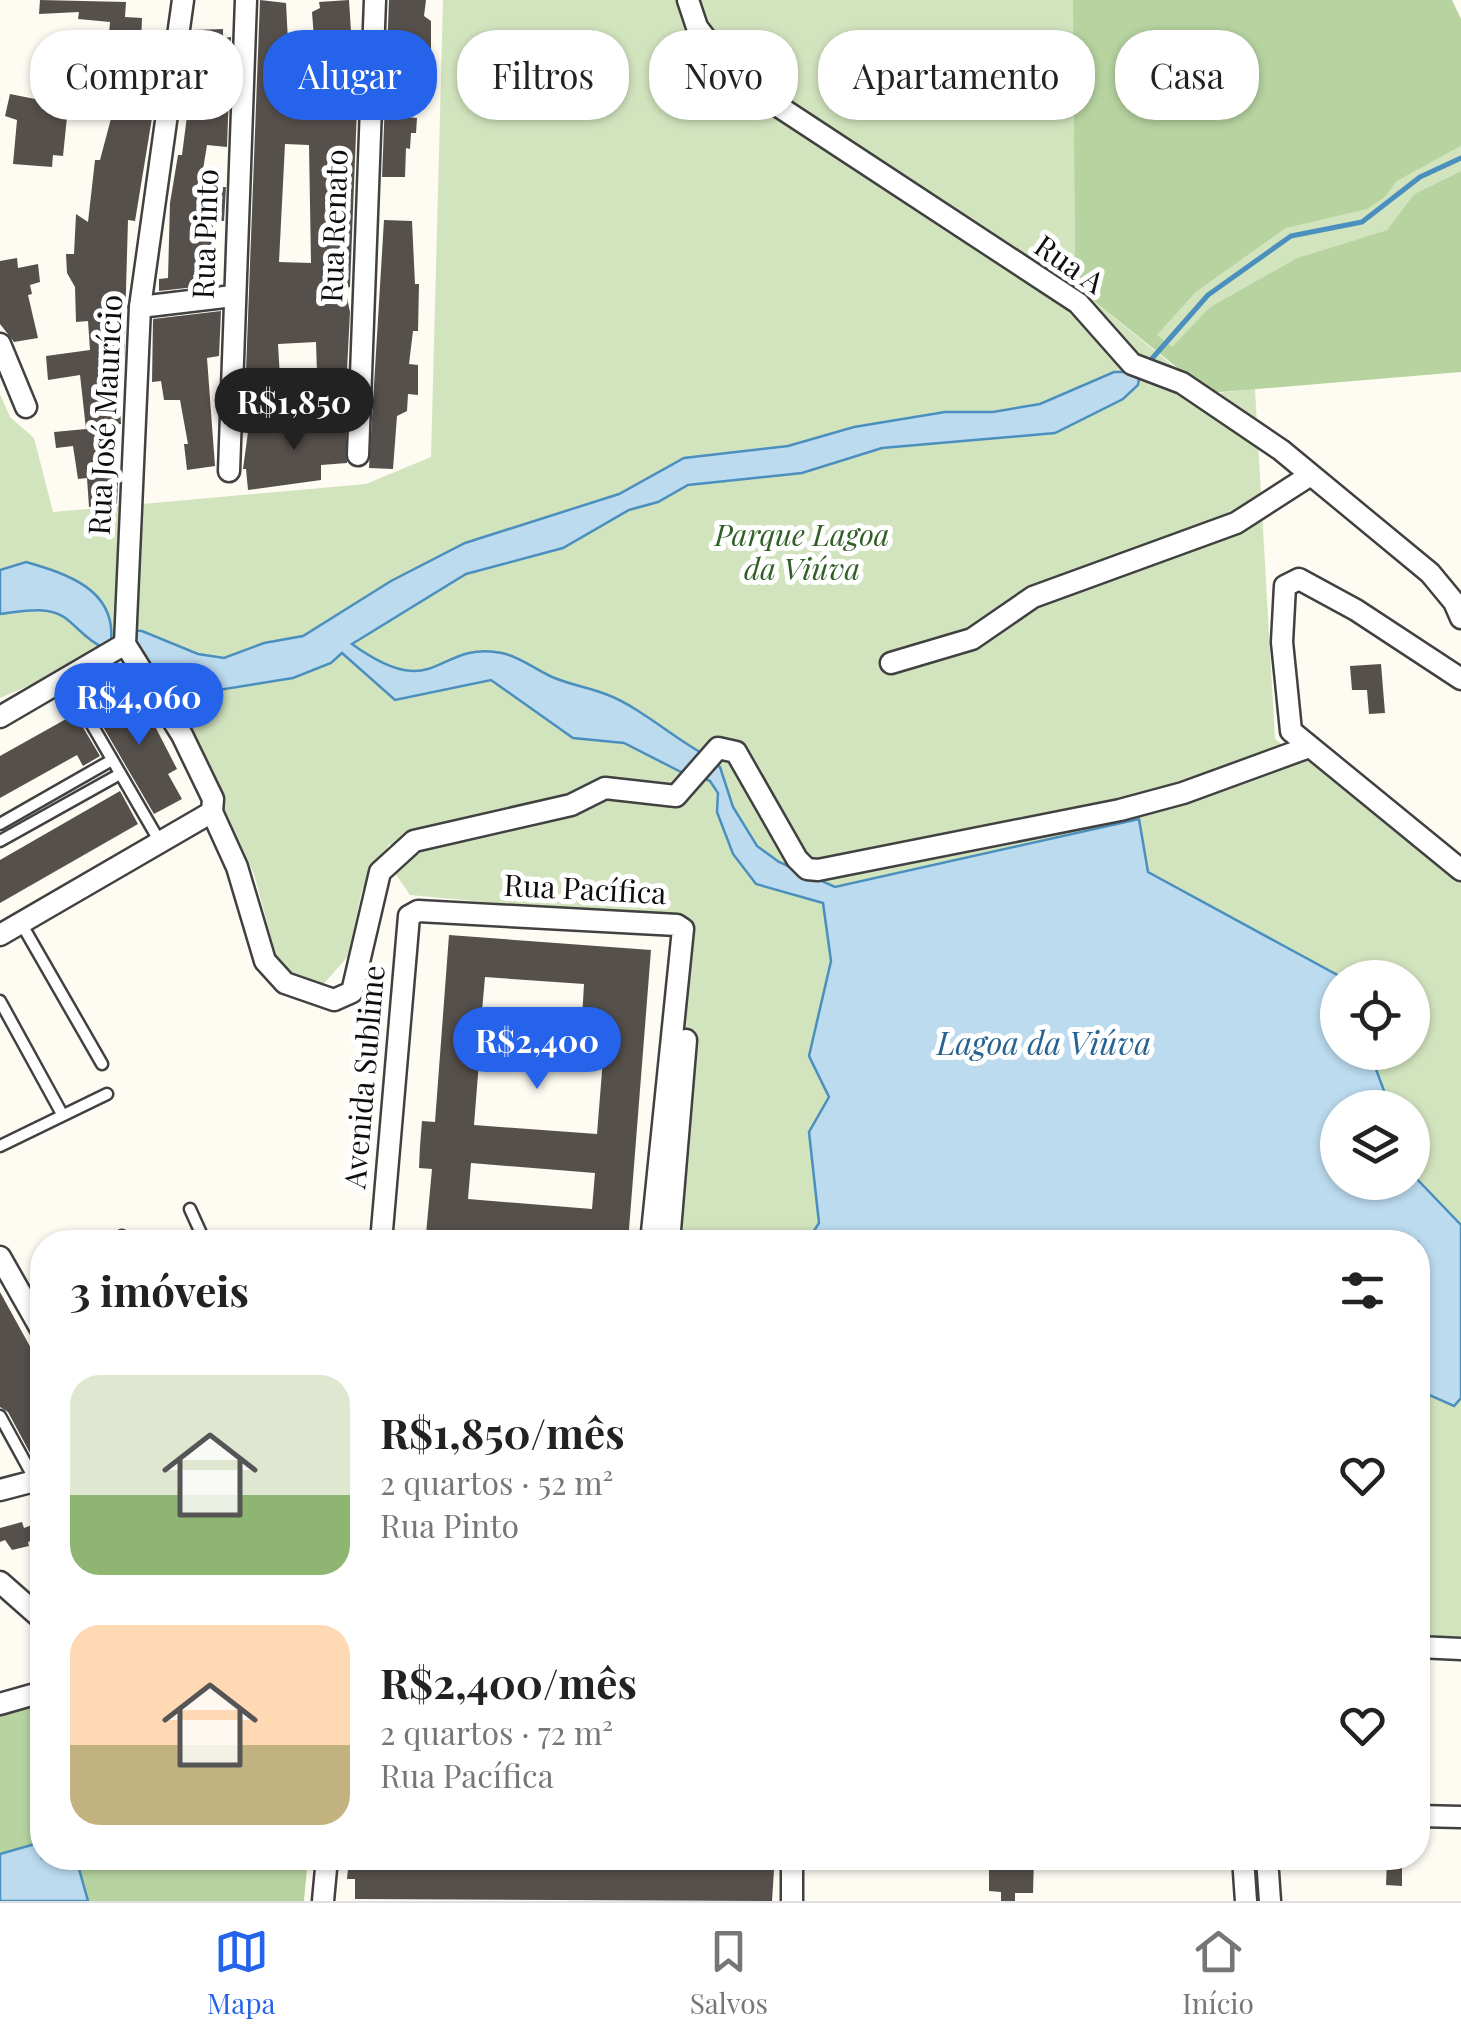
<!DOCTYPE html>
<html lang="pt">
<meta charset="utf-8">
<style>
body{margin:0;font-family:"Playfair Display",serif;background:#f6f6f6;color:#222;height:100vh;display:flex;flex-direction:column;font-size:38px;white-space:nowrap}
*{box-sizing:border-box;margin:0}
p{font-size:32px;color:#767676}
.icon{flex:none;width:55px;height:55px;fill:none;stroke:currentColor;stroke-width:2;stroke-linecap:round;stroke-linejoin:round}
.map{position:relative;flex:1;overflow:hidden}
.details{position:absolute;left:30px;top:1230px;width:1400px;height:640px;display:flex;flex-direction:column;background:#fff;border-radius:40px;box-shadow:0 2px 8px #0004}
.details>*{flex:none}
.banner{position:absolute;left:30px;top:30px;width:1402px;height:90px;display:flex;gap:20px}
.controls{position:absolute;left:1320px;top:960px;display:grid;gap:20px}
.controls a{display:grid;place-items:center;width:110px;height:110px;border-radius:50%;background:#fff;box-shadow:0 2px 8px #0004;font-size:50px}
.price{position:absolute;translate:-50% -85px;padding:0 22px;border-radius:35px;background:#2563eb;color:#fff;font-size:32px;line-height:65px;filter:drop-shadow(0 2px 5px #0008)}
.price::after{content:'';position:absolute;left:50%;top:60px;width:30px;height:22px;margin-left:-15px;background:inherit;clip-path:polygon(0 0,100% 0,50% 100%)}
.price.current{background:#222;color:#fff}
ul{padding:0;list-style:none}
li{display:flex;align-items:center;gap:30px;height:250px;padding:0 40px}
li span{display:grid;place-items:center;flex:none;width:280px;height:200px;border-radius:30px;color:#555}
li>.icon{margin-inline-start:auto}
span .icon{width:120px;height:120px;fill:#fffc;stroke-width:1}
li b{font-size:42px}
h2{display:flex;justify-content:space-between;align-items:center;height:120px;padding:0 40px;font-size:42px}
.tag{padding:0 35px;border-radius:40px;background:#fff;box-shadow:0 2px 8px #0004;font-size:35px;line-height:90px}
.tag.current{background:#2563eb;color:#fff}
.dock{display:flex;justify-content:space-around;align-items:center;height:140px;border-top:2px solid #e0e0e0;background:#fff;font-size:28px;color:#767676}
.dock a{display:grid;justify-items:center;gap:5px}
.dock .current{color:#2563eb}
.map>svg:first-child{display:block}
.green{fill:#d2e4be;fill-rule:evenodd}
.forest{fill:#b6d3a0}
.water{fill:#bcdbef;stroke:#4b8fbe;stroke-width:2.5}
.lines{fill:none;stroke-linecap:round;stroke-linejoin:round}
.stream{stroke:#4b8fbe;stroke-width:5}
.building{fill:#56504c;fill-rule:evenodd}
.lane-casing{stroke:#414141;stroke-width:15}
.street-casing{stroke:#414141;stroke-width:25}
.path{stroke:#303030;stroke-width:4;stroke-dasharray:10 5;stroke-linecap:butt}
.lane{stroke:#fff;stroke-width:10}
.street{stroke:#fff;stroke-width:20}
.labels{text-anchor:middle;stroke-width:10;stroke-linejoin:round;paint-order:stroke}
.street-label{font-size:30px;fill:#0e0e0e;stroke:#fff}
.park-label{font-size:30px;font-style:italic;fill:#315f26;stroke:#fff}
.water-label{font-size:32px;font-style:italic;fill:#266292;stroke:#fff}
</style>
<div class="map">
<svg width="1461" height="1901" viewBox="0 0 1461 1901">
<rect width="100%" height="100%" fill="#fdfbf2"/>
<g class="green">
<path d="M443 0H1073L1075 286 1208 394 1255 389 1275 739 1293 753 1309 747 1461 870V1649L1418 1647V1242H662L691 921 410 895 395 873 390 843 362 890 348 956 315 994 279 967 254 874 192 740 122 645 0 698V394L10 417 34 438 53 512 366 484 431 457ZM1338 978H1412V1052H1338ZM1338 1108H1412V1182H1338Z"/>
<path d="M1461 146V171L1414 194 1387 230 1297 258 1210 307 1172 348 1156 336 1196 292 1286 228 1385 197 1397 181Z"/>
</g>
<g class="forest">
<path d="M1073 0H1452L1461 19V146L1397 181 1385 197 1367 209 1286 228 1196 292 1157 335 1172 347 1210 307 1297 258 1387 230 1414 194 1461 171V372L1209 393 1075 286Z"/>
<path d="M42 1698V1842L0 1854V1709Z"/>
<path d="M76 1858H308L304 1901H88Z"/>
</g>
<g class="water">
<path d="M1114 372H1140L1138 385 1123 399 1055 433 882 448 802 473 688 485 658 502 629 510 563 548 466 574 352 644C438 706 435 640 502 653 518 656 535 669 550 676 569 685 589 687 608 695 637 706 672 736 700 752L688 770 681 772 624 743 573 738 491 680 395 700 342 653 331 663 293 678 206 692 139 666 127 630 142 631 198 654 224 658 264 643 303 636 391 581 465 543 619 494 684 458 788 446 854 427 945 412H993L1040 404Z"/>
<path d="M26 562C68 574 116 590 111 641L102 647C85 639 78 627 64 617 46 605 19 612 0 614V570Z"/>
<path d="M712 761 720 767 733 807 757 846 779 862 835 887 1139 819 1148 872 1341 977 1338 978V1052L1370 1053 1390 1107 1338 1108V1182H1412L1413 1175 1461 1225V1398L1454 1406 1418 1390V1242H807L819 1223 809 1132 829 1097 809 1056 831 961 823 903 756 884 733 854 717 812 718 793 710 781 701 777Z"/>
<path d="M42 1842V1858H76L88 1901H0V1854Z"/>
</g>
<g class="lines">
<path class="stream" d="M1149 362 1208 295 1291 236 1362 222 1420 177 1461 158"/>
</g>
<g class="building">
<path d="M40 0 126 2 125 17 142 18 141 47 108 46 110 22 78 19 79 12 39 14Z"/>
<path d="M260 0 286 3 288 41 314 38 312 12 320 8 319 2 349 0 351 31 360 32 350 287 345 288 350 312 347 370H343L344 378 245 397ZM285 144 309 145 311 263 279 262ZM316 342 317 373 280 378 278 344Z"/>
<path d="M389 0H426L424 16 431 21V69L412 68 407 117 417 118 416 133H411L410 149 406 148 405 177H382Z"/>
<path d="M223 29V38L231 37 227 147 207 145 200 188 226 187 224 221H213L214 253 203 254V274L193 275 195 287 159 291V279L168 278 170 203 178 155H182L188 108 182 104 184 89H188L193 30Z"/>
<path d="M51 56 73 59 63 156 53 155 52 167 13 164 17 120 5 116 10 94 35 99 40 63Z"/>
<path d="M124 83 156 84 155 100 135 221 128 220 124 359 117 360 121 424 110 426 112 482H118L117 504 89 507 87 478 78 479 73 446 56 448 54 432 86 429 80 375 48 380 46 356 90 350 88 321 76 322 75 287 67 273 66 254H74L76 214 88 222 95 160H100L113 111H122Z"/>
<path d="M384 220 412 221 415 284H419L418 331H413L409 364 418 365V395L408 394 407 411 397 416 393 469 369 468Z"/>
<path d="M17 258 18 268 38 264 40 282 30 285 32 294 28 295 38 338 14 342 0 324V261Z"/>
<path d="M221 311 219 356 207 358 215 466 187 470 184 444H188L180 400H164L161 381 152 382 153 319Z"/>
<path d="M346 419 347 463 321 465V480L248 490 246 469H243L248 432Z"/>
<path d="M1381 664 1385 713 1369 714 1367 690H1352L1350 666Z"/>
<path d="M120 689 133 706 142 701 177 769 168 774 182 799 154 814 91 706Z"/>
<path d="M75 714 100 756 83 766 77 755 0 798V756Z"/>
<path d="M120 791 138 824 0 903V860Z"/>
<path d="M449 935 651 950 628 1242H526L426 1234 432 1169 419 1168 420 1146 422 1121 435 1122ZM485 977 584 984 582 1019 482 1011ZM480 1049 603 1059 597 1134 474 1125ZM471 1163 595 1173 592 1209 468 1199Z"/>
<path d="M0 1292 38 1361 34 1368 42 1380V1466H37L8 1412 0 1407Z"/>
<path d="M22 1522 24 1528 32 1525 36 1539 28 1542 29 1546 12 1550 5 1540 0 1542V1528Z"/>
<path d="M349 1858 514 1864 558 1858V1865L761 1869 774 1870 772 1901 355 1899V1879H347Z"/>
<path d="M989 1858H1034L1033 1893H1015V1901H1001V1892L989 1891Z"/>
<path d="M1387 1861 1402 1862V1886L1386 1885Z"/>
</g>
<g class="lines">
<g class="lane-casing">
<g id="lane">
<path d="M66 680 160 842"/>
<path d="M0 824 112 760"/>
<path d="M0 841 120 774"/>
<path d="M21 923 102 1064"/>
<path d="M0 1001 62 1114"/>
<path d="M0 1146 107 1094"/>
<path d="M190 1209 205 1242"/>
<path d="M122 1236 125 1242"/>
<path d="M0 1416 35 1480"/>
</g>
</g>
<g class="street-casing">
<g id="street">
<path d="M183 0 140 307 125 644 182 735 213 799 212 812 237 867 265 961 285 983 334 1000 352 992 380 872 414 841 571 805 605 788 676 796 718 748 736 752 797 859 807 869 818 870 1120 810 1183 793 1309 747"/>
<path d="M688 0 697 27 713 48 778 106 1078 303 1132 364 1182 383 1281 450 1430 573 1454 602 1461 618"/>
<path d="M140 307 233 296"/>
<path d="M0 344 26 407"/>
<path d="M231 414 359 389"/>
<path d="M358 455 375 0"/>
<path d="M229 471 246 0"/>
<path d="M891 663 972 639 1033 597 1236 523 1309 476"/>
<path d="M1461 679 1356 610 1299 579 1285 586 1282 642 1291 731 1461 870"/>
<path d="M0 717 125 644"/>
<path d="M0 935 212 812"/>
<path d="M381 1242 409 916 418 911 677 925 683 929 651 1242"/>
<path d="M669 1242 686 1040"/>
<path d="M0 1257 42 1331"/>
<path d="M0 1490 42 1479"/>
<path d="M0 1582 42 1619"/>
<path d="M1418 1647 1461 1649"/>
<path d="M0 1704 42 1692"/>
<path d="M1418 1816 1461 1817"/>
<path d="M1243 1858 1246 1901"/>
<path d="M1267 1858 1270 1901"/>
<path d="M323 1901 327 1858"/>
<path d="M792 1901V1858"/>
</g>
</g>
<path class="path" d="M75 117 81 69 102 59 154 69"/>
<use href="#lane" class="lane"/>
<use href="#street" class="street"/>
</g>
<g class="labels">
<g class="street-label">
<text transform="translate(335 226) rotate(-88)" y="10">Rua Renato</text>
<text transform="translate(206 234) rotate(-88)" y="10">Rua Pinto</text>
<text transform="translate(1069 265) rotate(35)" y="10">Rua A</text>
<text transform="translate(106 415) rotate(-87)" y="10">Rua José Maurício</text>
<text transform="translate(585 890) rotate(3)" y="10">Rua Pacífica</text>
<text transform="translate(365 1077) rotate(-85)" y="10">Avenida Sublime</text>
</g>
<g class="park-label">
<text x="802" y="546">Parque Lagoa<tspan x="802" dy="34">da Viúva</tspan></text>
</g>
<g class="water-label">
<text x="1044" y="1055">Lagoa da Viúva</text>
</g>
</g>
</svg>
<div class="controls">
<a><svg class="icon" aria-label="locate" viewBox="0 0 24 24"><circle cx="12" cy="12" r="6"/><path d="M12 2v4M12 18v4M2 12h4M18 12h4"/></svg></a>
<a><svg class="icon" aria-label="layers" viewBox="0 0 24 24"><path d="M12 4l9 5-9 5-9-5zM3 14l9 5 9-5"/></svg></a>
</div>
<b class="price current" style="left:294px;top:453px">R$1,850</b>
<b class="price" style="left:139px;top:748px">R$4,060</b>
<b class="price" style="left:537px;top:1092px">R$2,400</b>
<div class="banner">
<a class="tag">Comprar</a>
<a class="tag current">Alugar</a>
<a class="tag">Filtros</a>
<a class="tag">Novo</a>
<a class="tag">Apartamento</a>
<a class="tag">Casa</a>
</div>
<section class="details">
<h2>3 imóveis<svg class="icon" aria-label="filters" viewBox="0 0 24 24"><path d="M4 7h16M4 17h16"/><circle cx="9" cy="7" r="2"/><circle cx="15" cy="17" r="2"/></svg></h2>
<ul>
<li><span style="background:linear-gradient(#dfe7d0 60%,#8fb573 0)"><svg class="icon" aria-label="home" viewBox="0 0 24 24"><path d="M3 11l9-7 9 7M6 9v11h12V9"/></svg></span><div><b>R$1,850/mês</b><p>2 quartos · 52 m²</p><p>Rua Pinto</p></div><svg class="icon" aria-label="heart" viewBox="0 0 24 24"><path d="M12 20l-8-8c-3-5 5-10 8-4 3-6 11-1 8 4z"/></svg></li>
<li><span style="background:linear-gradient(#ffd9b3 60%,#c2b280 0)"><svg class="icon" aria-label="home" viewBox="0 0 24 24"><path d="M3 11l9-7 9 7M6 9v11h12V9"/></svg></span><div><b>R$2,400/mês</b><p>2 quartos · 72 m²</p><p>Rua Pacífica</p></div><svg class="icon" aria-label="heart" viewBox="0 0 24 24"><path d="M12 20l-8-8c-3-5 5-10 8-4 3-6 11-1 8 4z"/></svg></li>
</ul>
</section>
</div>
<nav class="dock">
<a class="current"><svg class="icon" aria-label="map" viewBox="0 0 24 24"><path d="M3 6l6-2 6 2 6-2v14l-6 2-6-2-6 2zM9 4v14M15 6v14"/></svg>Mapa</a>
<a><svg class="icon" aria-label="saved" viewBox="0 0 24 24"><path d="M7 4h10v16l-5-4-5 4z"/></svg>Salvos</a>
<a><svg class="icon" aria-label="home" viewBox="0 0 24 24"><path d="M3 11l9-7 9 7M6 9v11h12V9"/></svg>Início</a>
</nav>
